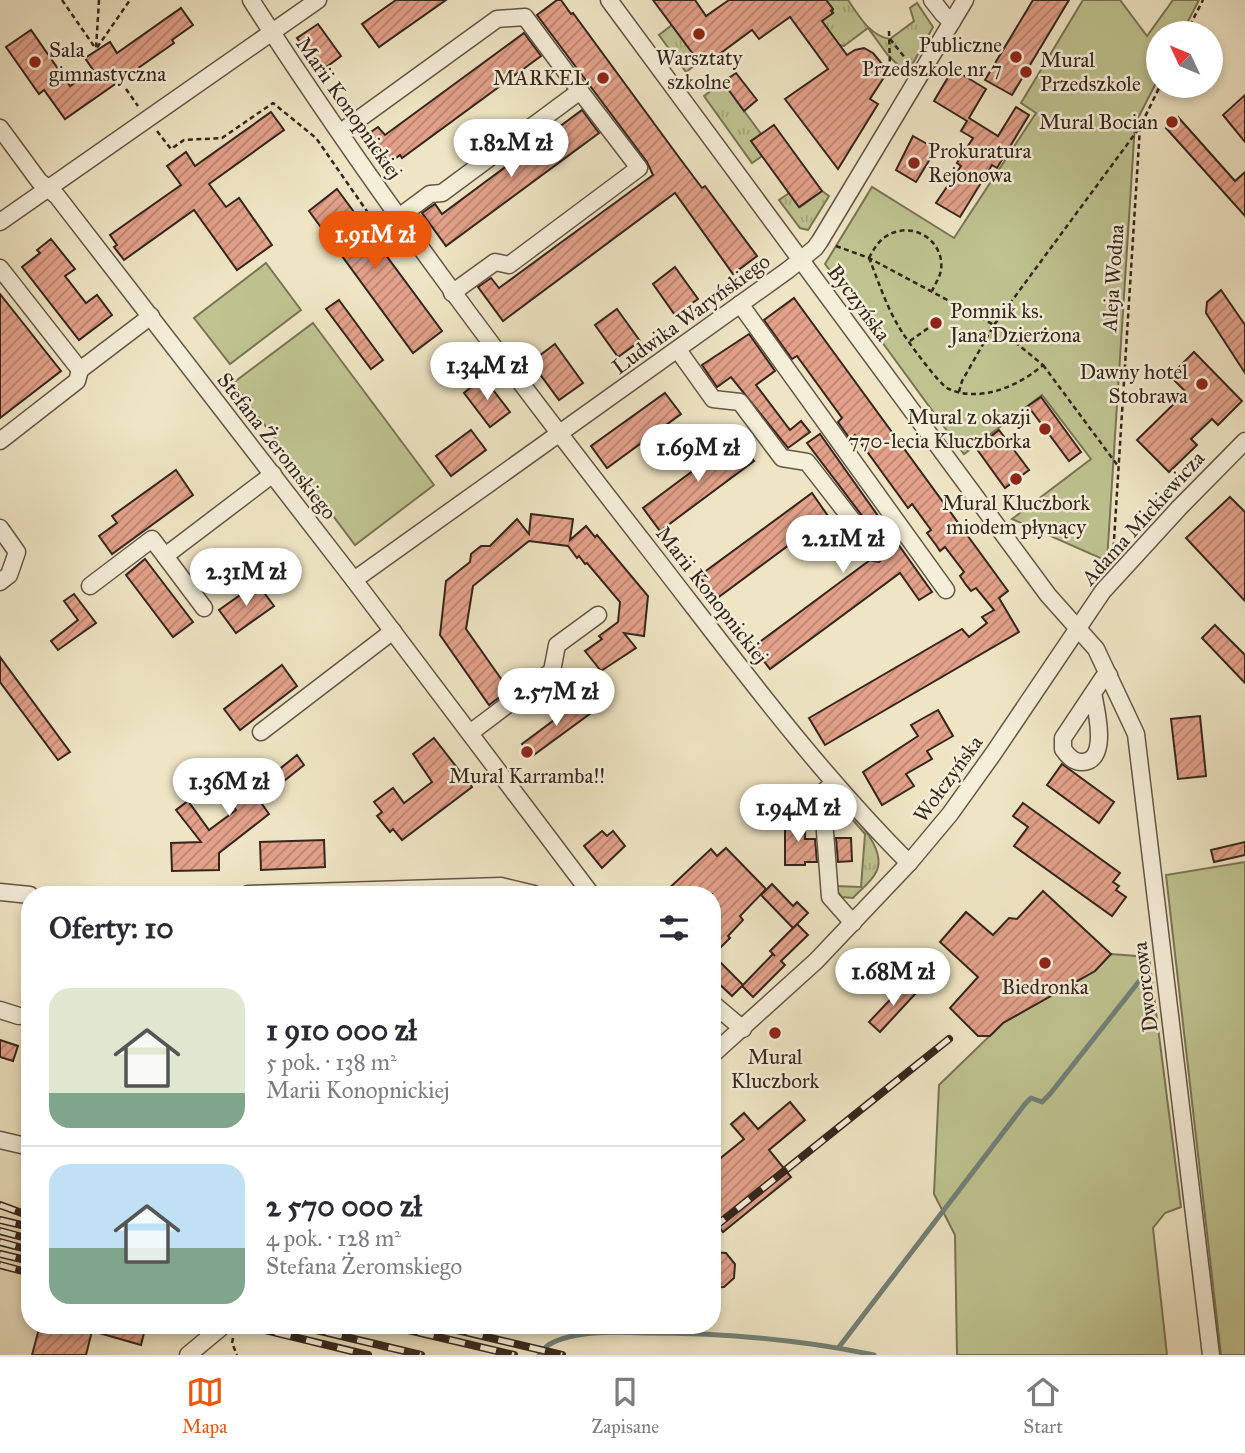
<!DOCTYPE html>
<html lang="pl">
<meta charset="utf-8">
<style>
body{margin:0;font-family:"IM FELL Great Primer",serif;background:#f7f7f7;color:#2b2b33;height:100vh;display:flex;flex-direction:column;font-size:26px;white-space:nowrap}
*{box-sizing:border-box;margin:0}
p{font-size:23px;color:#7c7c81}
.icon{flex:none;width:38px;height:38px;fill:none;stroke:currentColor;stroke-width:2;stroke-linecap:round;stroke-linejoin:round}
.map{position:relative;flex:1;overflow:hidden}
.details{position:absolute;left:21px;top:886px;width:700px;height:448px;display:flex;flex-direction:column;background:#fff;border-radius:28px;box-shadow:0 4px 10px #0003}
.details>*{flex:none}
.needle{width:46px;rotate:314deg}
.controls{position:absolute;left:1146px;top:21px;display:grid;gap:14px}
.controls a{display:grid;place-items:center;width:77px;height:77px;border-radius:50%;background:#fff;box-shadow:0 4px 10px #0003;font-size:35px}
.price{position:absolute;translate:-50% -60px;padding:0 16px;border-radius:24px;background:#fff;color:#222;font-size:23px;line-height:46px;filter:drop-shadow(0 2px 4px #0008)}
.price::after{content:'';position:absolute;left:50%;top:42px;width:21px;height:16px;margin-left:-10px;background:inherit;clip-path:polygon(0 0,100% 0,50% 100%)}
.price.selected{background:#ea580c;color:#fff}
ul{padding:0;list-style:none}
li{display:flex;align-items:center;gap:21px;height:175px;padding:0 28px}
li+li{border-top:2px solid #e1e1e2}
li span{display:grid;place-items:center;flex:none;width:196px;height:140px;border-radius:21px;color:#555}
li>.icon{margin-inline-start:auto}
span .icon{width:84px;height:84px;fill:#fffc;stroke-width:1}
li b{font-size:30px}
h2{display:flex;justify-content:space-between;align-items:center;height:84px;padding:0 28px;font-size:30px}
.dock{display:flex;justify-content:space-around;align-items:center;height:98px;border-top:2px solid #e1e1e2;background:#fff;font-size:19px;color:#7c7c81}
.dock a{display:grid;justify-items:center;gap:4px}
.dock .selected{color:#ea580c}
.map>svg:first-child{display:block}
.grass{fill:url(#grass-tufts);stroke:#7a7456;stroke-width:2}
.green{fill:#bec390;stroke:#7a7456;stroke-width:2}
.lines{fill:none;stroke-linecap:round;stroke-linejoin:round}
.stream{stroke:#728178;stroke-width:5}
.building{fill:url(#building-hatch);stroke:#35251c;stroke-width:2}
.minor-casing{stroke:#645546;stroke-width:19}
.path{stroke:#35251c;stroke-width:2.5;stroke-dasharray:5 3.5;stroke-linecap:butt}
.minor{stroke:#f5eed9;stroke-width:16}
.rail-casing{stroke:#35251c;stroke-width:8}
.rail{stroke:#f5eed9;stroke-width:5;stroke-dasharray:16;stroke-linecap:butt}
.poi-dot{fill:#8f2418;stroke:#f5eed9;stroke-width:2.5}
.labels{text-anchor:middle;stroke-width:5;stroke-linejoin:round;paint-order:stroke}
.poi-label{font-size:21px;fill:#35251c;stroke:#f5eed9;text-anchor:end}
.street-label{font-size:21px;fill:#35251c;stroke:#f5eed9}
</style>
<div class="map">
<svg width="1245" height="1355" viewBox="0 0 1245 1355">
<defs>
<pattern id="grass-tufts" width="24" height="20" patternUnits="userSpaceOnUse" patternTransform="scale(1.75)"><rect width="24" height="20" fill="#bec390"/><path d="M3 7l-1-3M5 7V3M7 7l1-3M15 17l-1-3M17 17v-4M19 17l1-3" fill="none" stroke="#a4a77c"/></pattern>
<pattern id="building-hatch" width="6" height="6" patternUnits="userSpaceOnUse" patternTransform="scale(1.75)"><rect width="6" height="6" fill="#e3a18a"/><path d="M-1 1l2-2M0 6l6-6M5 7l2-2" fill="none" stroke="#b98370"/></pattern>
</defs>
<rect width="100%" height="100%" fill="#efe5c4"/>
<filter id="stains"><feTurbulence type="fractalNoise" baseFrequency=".00286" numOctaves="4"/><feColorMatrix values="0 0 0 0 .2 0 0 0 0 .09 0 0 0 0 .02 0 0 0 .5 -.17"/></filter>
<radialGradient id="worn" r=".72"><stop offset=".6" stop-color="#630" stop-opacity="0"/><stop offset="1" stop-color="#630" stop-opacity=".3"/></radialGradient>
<g class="grass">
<path d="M826 0H848C859 16 870 36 890 39L914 21 910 8 917 3 933 27 907 74 887 54 868 28 844 46 839 45 820 18 827 14 829 16 833 13V9Z"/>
<path d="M672 25 699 62 686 72 659 35Z"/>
<path d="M723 82 761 134 751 141 762 156 752 163 704 96Z"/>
<path d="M822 191 829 196 808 230 800 228 779 200 789 193 800 207Z"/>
<path d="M834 795C849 812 891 849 875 874 870 883 860 890 853 898L842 897 836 890V886L861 887 865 834 833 797 828 800Z"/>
</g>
<g class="green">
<path d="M1083 0H1120L1147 36 1173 0H1199L1182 33H1158V79L1135 124 1107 561 1012 519 1091 459 1042 395 964 454 825 264 872 187 954 238 1036 113 1021 103Z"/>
<path d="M266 263 301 310 230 364 194 318Z"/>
<path d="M313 323 434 485 355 545 233 383Z"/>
<path d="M1245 862V1355H1221L1166 875Z"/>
<path d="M1111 954 1149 957 1181 1207 1165 1213 1153 1228 1167 1355H957L955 1235 934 1194 939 1085 1003 1023 1095 971Z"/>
</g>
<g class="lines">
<g class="stream">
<path d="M839 1347 1025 1104 1031 1098 1042 1102 1050 1094 1148 970"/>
<path d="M539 1355C542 1352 546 1346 550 1344 574 1330 618 1332 645 1333 723 1333 798 1339 874 1355"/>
</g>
</g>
<g class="building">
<path d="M396 0H446L379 47 362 24Z"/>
<path d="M557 0H561L571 14 573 13 678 156 702 188 705 186 757 256 733 274 675 193 503 321 478 287 491 278 499 288 653 175 647 162 537 15Z"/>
<path d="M653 0H695L706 16 729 0H826L833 9 831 11 833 13 822 21 847 55 855 50 864 48 873 53 888 71 870 99 878 104 838 169 785 99 828 69 790 17 759 39 752 30 714 58 711 54 699 62Z"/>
<path d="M1033 0H1069L1012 95 985 80Z"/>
<path d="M181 8 193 25 172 40 174 43 65 119 44 90 39 94 6 47 31 30 70 86 93 70 85 58 110 42 117 53Z"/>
<path d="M318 24 341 56 321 71 297 38Z"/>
<path d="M524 33 541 56 402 158 400 155 387 165 365 136 378 127 385 135Z"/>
<path d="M953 69 986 89 969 118 998 136 1016 107 1029 115 997 168 992 165 960 217 936 203 961 166 957 163 973 138 961 131 967 121 934 101Z"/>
<path d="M736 73 757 100 744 111 723 82Z"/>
<path d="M1245 95V142L1223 115Z"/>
<path d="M582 110 599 133 446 246 422 213 435 204 442 214Z"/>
<path d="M271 112 284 130 209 184 226 207 239 198 272 245 237 270 194 210 124 260 114 247 117 245 110 235 181 185 167 166 186 152 195 166Z"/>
<path d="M1178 117 1235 181 1245 172V216L1166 128Z"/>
<path d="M774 125 822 191 799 207 751 141Z"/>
<path d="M913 136 936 149 916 182 896 170Z"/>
<path d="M337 189 442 331 413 353 309 211Z"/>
<path d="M51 239 75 269 65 276 86 303 97 295 112 315 79 340 22 267 40 253 37 250Z"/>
<path d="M675 267 698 299 675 315 653 284Z"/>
<path d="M1221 290 1245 325V373L1206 313 1207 302Z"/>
<path d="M0 294 61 371 0 418Z"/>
<path d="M794 298 1008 591 999 598 1019 632 825 745 809 718 962 629 969 637 987 623 982 617 994 610 976 588 971 591 966 585 960 576 964 572 945 547 940 551 936 545 927 533 931 530 912 504 908 508 855 435 850 439 838 422 842 418 797 356 792 359 764 320Z"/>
<path d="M339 300 383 360 371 369 326 309Z"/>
<path d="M617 309 640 341 618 357 595 325Z"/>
<path d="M749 334 775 371 756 385 790 430 801 421 810 432 788 448 731 377 717 387 702 365Z"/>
<path d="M555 344 583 383 559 400 531 362Z"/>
<path d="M1194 352 1242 401 1218 425 1212 419 1191 439 1197 445 1169 472 1137 440 1186 392 1170 376Z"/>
<path d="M483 377 510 412 490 427 464 393Z"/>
<path d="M665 393 681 414 607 468 591 446Z"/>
<path d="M1041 397 1081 452 1069 461 1028 406Z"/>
<path d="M471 430 486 450 451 476 436 456Z"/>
<path d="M999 430 1029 470 1005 488 976 448Z"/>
<path d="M820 434 932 592 919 600 900 573 770 669 753 647 870 560 879 562 887 555 885 546 807 443Z"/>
<path d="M737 438 754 461 660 531 643 508Z"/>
<path d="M176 470 193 495 112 554 99 536 117 523 112 516Z"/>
<path d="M812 493 828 516 716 599 699 576Z"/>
<path d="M1230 497 1245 512V601L1186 538Z"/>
<path d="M531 514 573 519 570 540 586 526 595 537 597 535 648 596 644 636 624 633 636 648 601 671 585 651 602 639 599 636 618 622 620 602 587 563 585 564 579 556 577 558 568 546 529 541 473 586 466 629 509 690 489 705 440 635 446 581 470 562 471 554 481 546H490L517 519 529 534Z"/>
<path d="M145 559 193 622 173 637 126 575Z"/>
<path d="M257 583 274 606 236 633 219 610Z"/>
<path d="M74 594 96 623 58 650 51 641 78 620 64 601Z"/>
<path d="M1215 625 1245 655V683L1202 638Z"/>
<path d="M0 657 70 752 58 760 0 682Z"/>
<path d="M282 665 297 686 240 730 224 709Z"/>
<path d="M581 700 591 713 531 757 522 744Z"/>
<path d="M938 710 953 736 927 751 932 759 906 774 914 786 882 805 863 772 918 736 911 725Z"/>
<path d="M1200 716 1206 776 1178 779 1171 719Z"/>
<path d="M434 738 472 787 402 840 393 829 390 832 377 816 382 812 374 802 393 788 404 803 432 782 413 754Z"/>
<path d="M297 755 304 765 279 785 282 789 262 804 269 814 219 853V870L172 871 171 843 201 842 176 810 188 801 209 830 236 810 214 781 225 773 235 786 265 765 272 775Z"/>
<path d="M1062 764 1114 802 1099 823 1047 785Z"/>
<path d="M1023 803 1120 873 1113 882 1119 886 1116 890 1126 897 1112 916 1014 846 1028 827 1013 816Z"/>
<path d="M785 819H805V839H815L817 862H805V865H785Z"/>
<path d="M602 831 607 836 613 831 625 846 602 868 584 846Z"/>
<path d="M836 838H851L852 861 838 862Z"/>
<path d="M324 840 325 867 261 870 260 842Z"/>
<path d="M1245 842V855L1214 862 1211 850Z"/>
<path d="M726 848 766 889 740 916 743 920 728 936 730 938 713 955 743 985 773 954 775 956 770 951 797 924 808 935 781 961 785 965 753 997 742 986 732 996 712 977V894H663L711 849 717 856Z"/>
<path d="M772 884 793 906 797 902 808 913 793 928 761 895Z"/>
<path d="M1043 891 1111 954 1095 971 1003 1023 990 1036H978L950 1008 978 977 940 942 966 912 993 935 1009 918 1017 919Z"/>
<path d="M906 983 916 993 880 1032 869 1022Z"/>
<path d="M0 1040 18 1046 13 1061 0 1057Z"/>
<path d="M790 1102 805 1120 769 1150 791 1177 723 1232 712 1218V1165L744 1139 731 1124 744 1113 758 1129Z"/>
<path d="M712 1252 726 1253 735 1264 734 1278 724 1287 712 1288Z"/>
<path d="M40 1325H146L141 1345 92 1331 86 1355H32Z"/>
</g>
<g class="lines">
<g class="minor-casing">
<g id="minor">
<path d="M251 0C373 190 509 370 648 548 732 656 813 767 909 863"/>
<path d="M609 0 1048 595 1096 649 1136 734 1211 1355"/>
<path d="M932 0 943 14 952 22"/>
<path d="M0 128 39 181 57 196 354 580 591 894"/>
<path d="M341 132 497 19 525 17 580 91"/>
<path d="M399 217 430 194 442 193 580 91 639 168 509 265 495 262 452 293"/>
<path d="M0 222 318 0"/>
<path d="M0 268 80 370"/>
<path d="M740 304 946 590"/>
<path d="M678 350 713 399 740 402 782 458 807 462 877 552"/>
<path d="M0 441 77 381 80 370 151 316"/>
<path d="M0 528 17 552 9 575 0 582"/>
<path d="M165 556 204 608"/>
<path d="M354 580 788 270 815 248 820 241 965 0"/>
<path d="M90 586 152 539 165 556 273 474"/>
<path d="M1093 693C1096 709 1110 763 1081 762 1073 762 1067 755 1063 749V738L1103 678 1109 675"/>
<path d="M261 732 393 631"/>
<path d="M470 733 552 671 557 645 598 615"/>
<path d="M834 783 822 793 830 897 853 923"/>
<path d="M0 892 30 895"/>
<path d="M248 894 501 886 534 894"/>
<path d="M712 1003 743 1029"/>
<path d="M0 1010 19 1016"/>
<path d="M712 1055 816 961 909 863 950 814 993 754 1103 591 1179 508 1245 441"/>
<path d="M0 1140 30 1147"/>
<path d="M188 1355 224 1325"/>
</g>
</g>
<g class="path">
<path d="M62 0 96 49"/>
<path d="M99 0 96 49 130 0"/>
<path d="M889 31 890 67"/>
<path d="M1186 33 1203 0"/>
<path d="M890 39 910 64"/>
<path d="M126 89 138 106"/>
<path d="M157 131 171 149 184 140 222 138 273 103 316 138 380 230 386 225"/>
<path d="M836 246 869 258 994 325 1043 365C1019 386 980 403 949 389 940 386 905 338 899 327 886 306 878 280 869 258"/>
<path d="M869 258C873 250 878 242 885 237 911 219 945 240 941 270 940 277 935 284 932 291"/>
<path d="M910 341 931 326"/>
<path d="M1043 365 1118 466"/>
<path d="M959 392 962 381 994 325 1140 127"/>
<path d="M1113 556 1140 127 1160 86"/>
<path d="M233 1338 232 1343 237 1355"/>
</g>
<use href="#minor" class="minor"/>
<g class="rail-casing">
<g id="rail">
<path d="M0 1205 30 1216"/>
<path d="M0 1220 30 1227"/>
<path d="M712 1229 949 1039"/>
<path d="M0 1231 30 1239"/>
<path d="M0 1242 30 1250"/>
<path d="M0 1254 30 1261"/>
<path d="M0 1265 30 1273"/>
<path d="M244 1325 368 1355"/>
<path d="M295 1325 421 1355"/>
<path d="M387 1325 514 1355"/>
<path d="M436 1325 562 1355"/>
</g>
</g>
<use href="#rail" class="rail"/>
</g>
<g class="poi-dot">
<circle cx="699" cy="34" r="7"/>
<circle cx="1016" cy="57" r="7"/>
<circle cx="35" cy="62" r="7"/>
<circle cx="1026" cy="72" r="7"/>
<circle cx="603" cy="78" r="7"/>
<circle cx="1172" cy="122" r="7"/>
<circle cx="914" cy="163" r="7"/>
<circle cx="936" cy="323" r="7"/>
<circle cx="1202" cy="384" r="7"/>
<circle cx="1045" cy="429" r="7"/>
<circle cx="1016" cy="479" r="7"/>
<circle cx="527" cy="752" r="7"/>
<circle cx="1045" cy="963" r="7"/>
<circle cx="775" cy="1033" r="7"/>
</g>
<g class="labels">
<g class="poi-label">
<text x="1002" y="52">Publiczne<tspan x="1002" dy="24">Przedszkole nr 7</tspan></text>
<text x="49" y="57" text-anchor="start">Sala<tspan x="49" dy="24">gimnastyczna</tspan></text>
<text x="699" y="65" text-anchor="middle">Warsztaty<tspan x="699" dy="24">szkolne</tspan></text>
<text x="1040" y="67" text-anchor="start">Mural<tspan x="1040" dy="24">Przedszkole</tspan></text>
<text x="589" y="85">MARKEL</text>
<text x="1158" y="129">Mural Bocian</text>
<text x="928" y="158" text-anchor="start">Prokuratura<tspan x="928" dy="24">Rejonowa</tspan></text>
<text x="950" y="318" text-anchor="start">Pomnik ks.<tspan x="950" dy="24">Jana Dzierżona</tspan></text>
<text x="1188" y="379">Dawny hotel<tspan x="1188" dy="24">Stobrawa</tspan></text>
<text x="1031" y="424">Mural z okazji<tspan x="1031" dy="24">770-lecia Kluczborka</tspan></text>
<text x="1016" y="510" text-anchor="middle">Mural Kluczbork<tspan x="1016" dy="24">miodem płynący</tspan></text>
<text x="527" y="783" text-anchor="middle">Mural Karramba!!</text>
<text x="1045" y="994" text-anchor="middle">Biedronka</text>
<text x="775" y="1064" text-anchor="middle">Mural<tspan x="775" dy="24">Kluczbork</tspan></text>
</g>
<g class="street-label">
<text transform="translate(349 108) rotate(55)" y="7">Marii Konopnickiej</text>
<text transform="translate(1113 278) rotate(-86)" y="7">Aleja Wodna</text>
<text transform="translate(859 303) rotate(53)" y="7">Byczyńska</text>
<text transform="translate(691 314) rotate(-36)" y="7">Ludwika Waryńskiego</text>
<text transform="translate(277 446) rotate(52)" y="7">Stefana Żeromskiego</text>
<text transform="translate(1143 518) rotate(-48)" y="7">Adama Mickiewicza</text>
<text transform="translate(712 595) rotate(52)" y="7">Marii Konopnickiej</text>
<text transform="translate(948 779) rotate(-54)" y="7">Wołczyńska</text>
<text transform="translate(1145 987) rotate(-97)" y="7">Dworcowa</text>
</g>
</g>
<rect width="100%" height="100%" filter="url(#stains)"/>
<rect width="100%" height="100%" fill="url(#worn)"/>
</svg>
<div class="controls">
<a><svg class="needle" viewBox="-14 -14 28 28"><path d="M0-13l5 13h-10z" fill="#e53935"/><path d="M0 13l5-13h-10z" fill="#7c7c81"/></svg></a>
</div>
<b class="price" style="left:511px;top:179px">1.82M zł</b>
<b class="price selected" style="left:375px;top:271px">1.91M zł</b>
<b class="price" style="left:487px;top:402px">1.34M zł</b>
<b class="price" style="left:698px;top:484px">1.69M zł</b>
<b class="price" style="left:843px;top:575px">2.21M zł</b>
<b class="price" style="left:246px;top:608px">2.31M zł</b>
<b class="price" style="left:556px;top:728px">2.57M zł</b>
<b class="price" style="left:229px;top:818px">1.36M zł</b>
<b class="price" style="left:798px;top:844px">1.94M zł</b>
<b class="price" style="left:893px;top:1008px">1.68M zł</b>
<section class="details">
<h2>Oferty: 10<svg class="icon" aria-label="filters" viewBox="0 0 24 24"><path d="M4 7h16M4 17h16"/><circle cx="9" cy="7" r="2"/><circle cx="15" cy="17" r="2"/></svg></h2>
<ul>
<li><span style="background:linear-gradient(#dfe7d0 75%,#7fa58c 0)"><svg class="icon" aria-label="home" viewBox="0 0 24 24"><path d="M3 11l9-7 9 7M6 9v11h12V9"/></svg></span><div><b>1 910 000 zł</b><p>5 pok. · 138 m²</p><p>Marii Konopnickiej</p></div></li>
<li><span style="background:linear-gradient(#bfe0f5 60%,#7fa58c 0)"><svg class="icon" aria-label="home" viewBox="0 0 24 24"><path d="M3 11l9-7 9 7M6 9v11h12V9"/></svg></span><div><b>2 570 000 zł</b><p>4 pok. · 128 m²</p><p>Stefana Żeromskiego</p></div></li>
</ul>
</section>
</div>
<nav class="dock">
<a class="selected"><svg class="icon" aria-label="map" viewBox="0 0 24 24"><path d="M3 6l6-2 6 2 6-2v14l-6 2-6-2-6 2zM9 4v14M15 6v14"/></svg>Mapa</a>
<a><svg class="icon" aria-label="saved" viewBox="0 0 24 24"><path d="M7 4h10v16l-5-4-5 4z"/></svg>Zapisane</a>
<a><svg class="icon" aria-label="home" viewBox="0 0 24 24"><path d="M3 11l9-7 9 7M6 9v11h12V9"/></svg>Start</a>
</nav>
